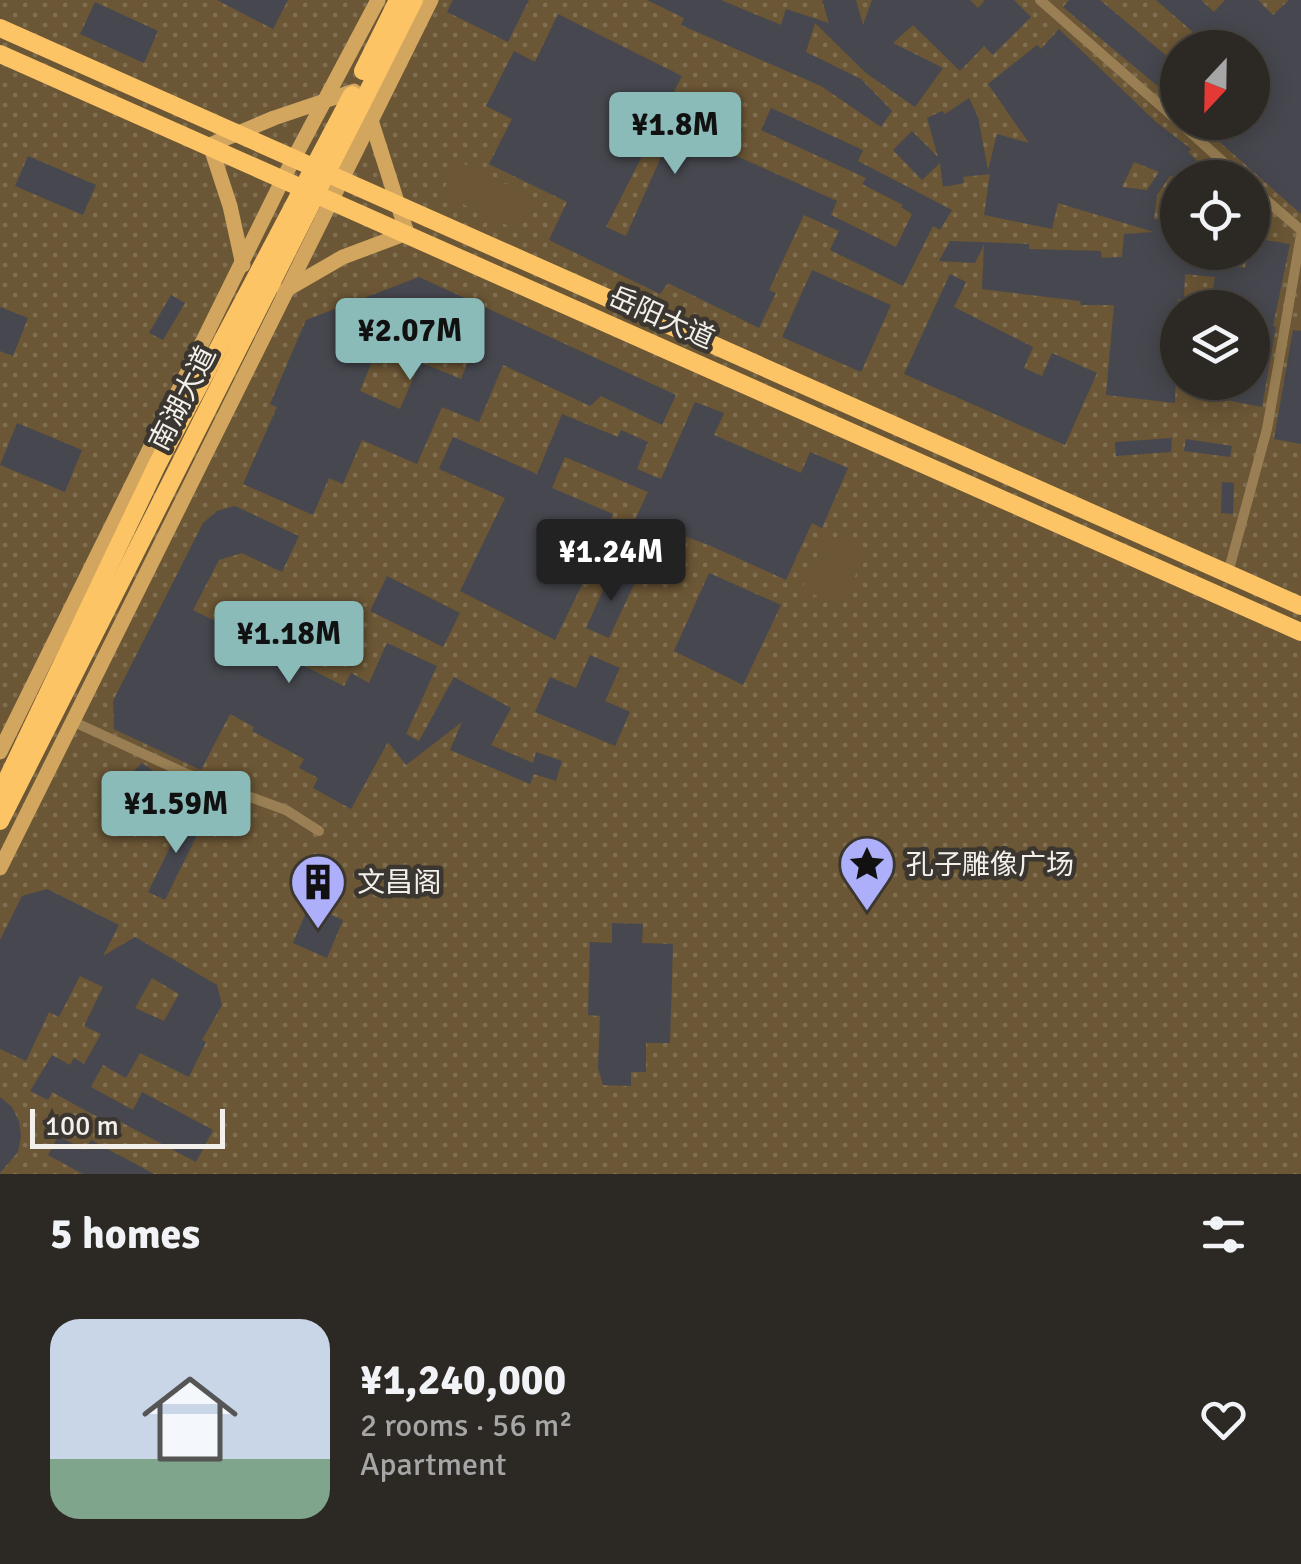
<!DOCTYPE html>
<meta charset="utf-8">
<style>
body{margin:0;font-family:Signika,"Noto Sans SC",sans-serif;background:#34312c;color:#f1f3f6;height:100vh;display:flex;flex-direction:column;font-size:38px;white-space:nowrap}
*{box-sizing:border-box;margin:0}
p{font-size:32px;color:#a6a6a6}
.icon{flex:none;width:55px;height:55px;fill:none;stroke:currentColor;stroke-width:2;stroke-linecap:round;stroke-linejoin:round}
.map{position:relative;height:1174px;overflow:hidden}
.drawer{display:flex;flex-direction:column;background:#2c2924;flex:1}
.drawer>*{flex:none}
.needle{width:65px;rotate:202deg}
.tools{position:absolute;left:1160px;top:30px;display:grid;gap:20px}
.tools a{display:grid;place-items:center;width:110px;height:110px;border-radius:50%;background:#2c2924;box-shadow:0 5px 25px #0003,0 0 0 2px #484541;font-size:50px}
.scale{position:absolute;left:30px;bottom:25px;width:195px;box-sizing:border-box;padding-left:10px;border:5px solid #f3f0ec;border-top:0;font-size:28px;line-height:35px;white-space:nowrap;color:#f3f0ec;-webkit-text-stroke:8px #3b3730;paint-order:stroke}
.price{position:absolute;translate:-50% -85px;padding:0 22px;border-radius:10px;background:#8bbbb9;color:#111;font-size:32px;line-height:65px;filter:drop-shadow(0 2px 5px #0008)}
.price::after{content:'';position:absolute;left:50%;top:60px;width:30px;height:22px;margin-left:-15px;background:inherit;clip-path:polygon(0 0,100% 0,50% 100%)}
.price.active{background:#222;color:#fff}
ul{padding:0;list-style:none}
li{display:flex;align-items:center;gap:30px;height:250px;padding:0 50px}
li+li{border-top:2px solid #484541}
li span{display:grid;place-items:center;flex:none;width:280px;height:200px;border-radius:30px;color:#555}
li>.icon{margin-inline-start:auto}
span .icon{width:120px;height:120px;fill:#fffc;stroke-width:1}
li b{font-size:42px}
h2{display:flex;justify-content:space-between;align-items:center;height:120px;padding:0 50px;font-size:42px}
.map>svg:first-child{display:block}
.park{fill:url(#park-dots);fill-rule:evenodd}
.garden{fill:#6b5635}
.building{fill:#47484f;fill-rule:evenodd}
.lines{fill:none;stroke-linecap:round;stroke-linejoin:round}
.minor{stroke:#9a7f54;stroke-width:10}
.secondary{stroke:#d2a65f;stroke-width:15}
.primary{stroke:#fdc466;stroke-width:18}
.labels{text-anchor:middle;stroke-width:9;stroke-linejoin:round;paint-order:stroke}
.street-label{font-size:28px;fill:#f3f0ec;stroke:#3b3730}
.poi-label{font-size:28px;fill:#f3f0ec;stroke:#3b3730;text-anchor:start}
</style>
<div class="map">
<svg width="1301" height="1174" viewBox="0 0 1301 1174">
<defs>
<pattern id="park-dots" width="8" height="8" patternUnits="userSpaceOnUse" patternTransform="scale(2.5)"><rect width="8" height="8" fill="#6b5635"/><path d="M2 2h.1M6 6h.1" fill="none" stroke="#816f52" stroke-width="1.8" stroke-linecap="round"/></pattern>
</defs>
<rect width="100%" height="100%" fill="#3b3730"/>
<path class="park" d="M0 0H1301V1174H0ZM1178 48H1252V122H1178ZM1178 178H1252V252H1178ZM1178 308H1252V382H1178Z"/>
<g class="garden">
<path d="M458 161 533 197 517 230 442 194Z"/>
<path d="M827 534 866 552 841 607 802 589Z"/>
</g>
<g class="building">
<path d="M217 0H288L273 29Z"/>
<path d="M453 0H529L508 42 447 12Z"/>
<path d="M647 0H721L781 25 786 9 829 23 822 0H856L863 25 872 0H970L978 8 985 0H1014L1031 17 993 55 984 46 960 71 913 25 893 43 943 68 915 107 866 73 815 23 806 52 861 79 892 111 881 127 821 86 681 25 684 18Z"/>
<path d="M1069 0H1100L1169 58 1178 48V103L1063 7Z"/>
<path d="M1156 0H1201L1214 12 1225 0H1258L1273 15 1289 0H1301V214L1197 122H1252V48H1178L1193 32Z"/>
<path d="M95 2 158 31 144 63 80 34Z"/>
<path d="M558 14 682 76 671 97 743 129 732 154 837 201 831 215 896 247 912 214 901 207 903 205 862 184 866 178 761 130 771 108 863 150 858 161 952 210 940 230 933 226 903 286 830 250 839 231 804 215 769 290 776 293 759 328 668 283 660 294 549 240 567 202 489 164 512 119 486 106 514 51 535 62ZM658 125 672 132 626 236 606 227Z"/>
<path d="M1059 29 1156 122 1191 149 1188 152 1215 178 1170 176 1157 195 1154 219 1177 221 1174 247H1178V252H1209V261L1245 268 1247 252H1252V238L1290 244 1273 326 1276 327 1262 407 1195 394 1197 382H1252V308H1209L1215 277 1185 274 1184 299H1178L1175 403 1106 395 1114 305H1081L1080 301 982 289 984 245 975 263 939 261 950 241 1029 244V249L1101 251 1102 258 1122 257 1124 234 1154 232 1058 203 1052 229 984 215 990 174 963 177 964 183 943 187 940 163 922 180 893 150 912 131 938 157 927 118 942 111 945 114 969 98 978 117 988 170 997 134 1029 143 988 84 1037 45 1041 49ZM1134 162 1159 172 1147 190 1122 187Z"/>
<path d="M28 156 96 185 83 215 15 186Z"/>
<path d="M812 270 891 305 861 372 782 337Z"/>
<path d="M950 274 966 282 954 307 1033 347 1024 368 1042 376 1052 353 1097 373 1065 445 904 374Z"/>
<path d="M419 277 676 395 662 425 601 396 590 406 503 365 479 422 442 407 417 464 362 440 343 484 329 478 313 515 243 484 277 407 270 404 306 320ZM418 317 475 343 461 379 420 362 400 409 360 391 383 334Z"/>
<path d="M171 295 185 303 163 340 149 333Z"/>
<path d="M0 307 28 318 13 356 0 351Z"/>
<path d="M1293 330 1301 331V444L1274 439Z"/>
<path d="M695 402 724 413 714 435 801 473 810 452 848 468 822 528 812 523 786 580 711 546 652 524 641 552 623 545 648 492 565 457 552 488 613 514 593 562 555 640 460 591 505 498 439 469 453 437 537 474 562 414 618 437 621 430 648 442 637 469 661 479Z"/>
<path d="M17 423 82 450 65 492 0 465Z"/>
<path d="M1172 438 1171 452 1116 456 1115 442Z"/>
<path d="M1186 439 1232 446 1230 457 1184 451Z"/>
<path d="M1222 482 1234 483 1233 514 1221 513Z"/>
<path d="M235 506 299 536 282 572 242 553 219 560 193 610 344 686 351 673 369 683 387 643 437 666 406 734 419 741 454 677 511 708 491 745 533 763 536 752 562 761 556 781 534 774 530 784 450 750 462 722 406 765 388 742 351 809 313 788 318 778 299 768 304 759 252 731 254 727 230 714 201 770 114 729 113 701 203 523 217 511Z"/>
<path d="M612 570 636 580 609 638 586 628Z"/>
<path d="M709 573 781 605 743 685 674 651Z"/>
<path d="M387 576 460 613 443 647 370 611Z"/>
<path d="M590 655 620 668 605 701 630 712 615 746 535 712 550 677 576 688Z"/>
<path d="M142 763 165 779 150 793 131 774Z"/>
<path d="M187 813 204 821 165 900 148 892Z"/>
<path d="M47 889 119 925 103 956 135 937 217 985 222 1005 202 1040 206 1042 189 1077 140 1053 126 1078 103 1065 91 1087 133 1110 142 1092 213 1130 196 1162 117 1120 114 1126 52 1092 48 1100 30 1091 52 1055 70 1065 74 1058 84 1064 101 1034 84 1026 103 987 80 976 59 1017 49 1012 26 1061 0 1049V940L22 896ZM152 978 179 994 164 1021 135 1008Z"/>
<path d="M309 905 343 920 327 958 293 943Z"/>
<path d="M612 923 643 924 642 943 673 944 670 1043H646V1072H631V1086L603 1085 598 1068 600 1016 588 1015 590 942 612 943Z"/>
<path d="M0 1097 12 1107 19 1121 21 1136 18 1152 0 1173Z"/>
<path d="M58 1136 85 1150 91 1140 154 1174H83L48 1155Z"/>
</g>
<g class="lines">
<g class="minor">
<path d="M1040 0 1178 121"/>
<path d="M1179 122 1241 178"/>
<path d="M1252 188 1301 230"/>
<path d="M1228 573 1267 429 1301 235"/>
<path d="M72 721 187 774 286 810 319 831"/>
</g>
<g class="secondary">
<path d="M243 265 230 206 210 145 274 118 354 91"/>
<path d="M284 291 343 257 407 233 370 117"/>
<path d="M0 752 283 179 378 0"/>
<path d="M0 868 431 0"/>
</g>
<g class="primary">
<path d="M0 28 1301 606"/>
<path d="M0 54 1301 632"/>
<path d="M363 71 398 0"/>
<path d="M0 794 157 465 352 95"/>
<path d="M0 821 414 0"/>
</g>
</g>
<defs>
<g id="sight-pin" transform="scale(2.875)"><path d="M0 17L-7.5 6A9.5 9.5 0 1 1 7.5 6Z" fill="#adaffb" stroke="#3b3730"/><path d="M0-6L1.8-2.2L6-1.7L2.9 1.2L3.7 5.4L0 3.3L-3.7 5.4L-2.9 1.2L-6-1.7L-1.8-2.2Z" fill="#111"/></g>
<g id="building-pin" transform="scale(2.875)"><path d="M0 17L-7.5 6A9.5 9.5 0 1 1 7.5 6Z" fill="#adaffb" stroke="#3b3730"/><path d="M-4-6H4V6H1V3H-1V6H-4ZM-2.5-4.3h1.7v1.8h-1.7ZM.8-4.3h1.7v1.8H.8ZM-2.5-1h1.7V.8h-1.7ZM.8-1h1.7V.8H.8Z" fill="#111"/></g>
</defs>
<g fill-rule="evenodd">
<use href="#sight-pin" x="867" y="864"/>
<use href="#building-pin" x="318" y="882"/>
</g>
<g class="labels">
<g class="street-label">
<text transform="translate(662 317) rotate(24)" y="10">岳阳大道</text>
<text transform="translate(182 398) rotate(-63)" y="10">南湖大道</text>
</g>
<g class="poi-label">
<text x="906" y="874">孔子雕像广场</text>
<text x="357" y="892">文昌阁</text>
</g>
</g>
</svg>
<div class="tools">
<a><svg class="needle" viewBox="-14 -14 28 28"><path d="M0-13l5 13h-10z" fill="#e53935"/><path d="M0 13l5-13h-10z" fill="#a6a6a6"/></svg></a>
<a><svg class="icon" aria-label="locate" viewBox="0 0 24 24"><circle cx="12" cy="12" r="6"/><path d="M12 2v4M12 18v4M2 12h4M18 12h4"/></svg></a>
<a><svg class="icon" aria-label="layers" viewBox="0 0 24 24"><path d="M12 4l9 5-9 5-9-5zM3 14l9 5 9-5"/></svg></a>
</div>
<div class="scale">100 m</div>
<b class="price" style="left:675px;top:177px">¥1.8M</b>
<b class="price" style="left:410px;top:383px">¥2.07M</b>
<b class="price active" style="left:611px;top:604px">¥1.24M</b>
<b class="price" style="left:289px;top:686px">¥1.18M</b>
<b class="price" style="left:176px;top:856px">¥1.59M</b>
</div>
<section class="drawer">
<h2>5 homes<svg class="icon" aria-label="filters" viewBox="0 0 24 24"><path d="M4 7h16M4 17h16"/><circle cx="9" cy="7" r="2"/><circle cx="15" cy="17" r="2"/></svg></h2>
<ul>
<li><span style="background:linear-gradient(#c9d6e8 70%,#7fa58c 0)"><svg class="icon" aria-label="home" viewBox="0 0 24 24"><path d="M3 11l9-7 9 7M6 9v11h12V9"/></svg></span><div><b>¥1,240,000</b><p>2 rooms · 56 m²</p><p>Apartment</p></div><svg class="icon" aria-label="heart" viewBox="0 0 24 24"><path d="M12 20l-8-8c-3-5 5-10 8-4 3-6 11-1 8 4z"/></svg></li>
</ul>
</section>
